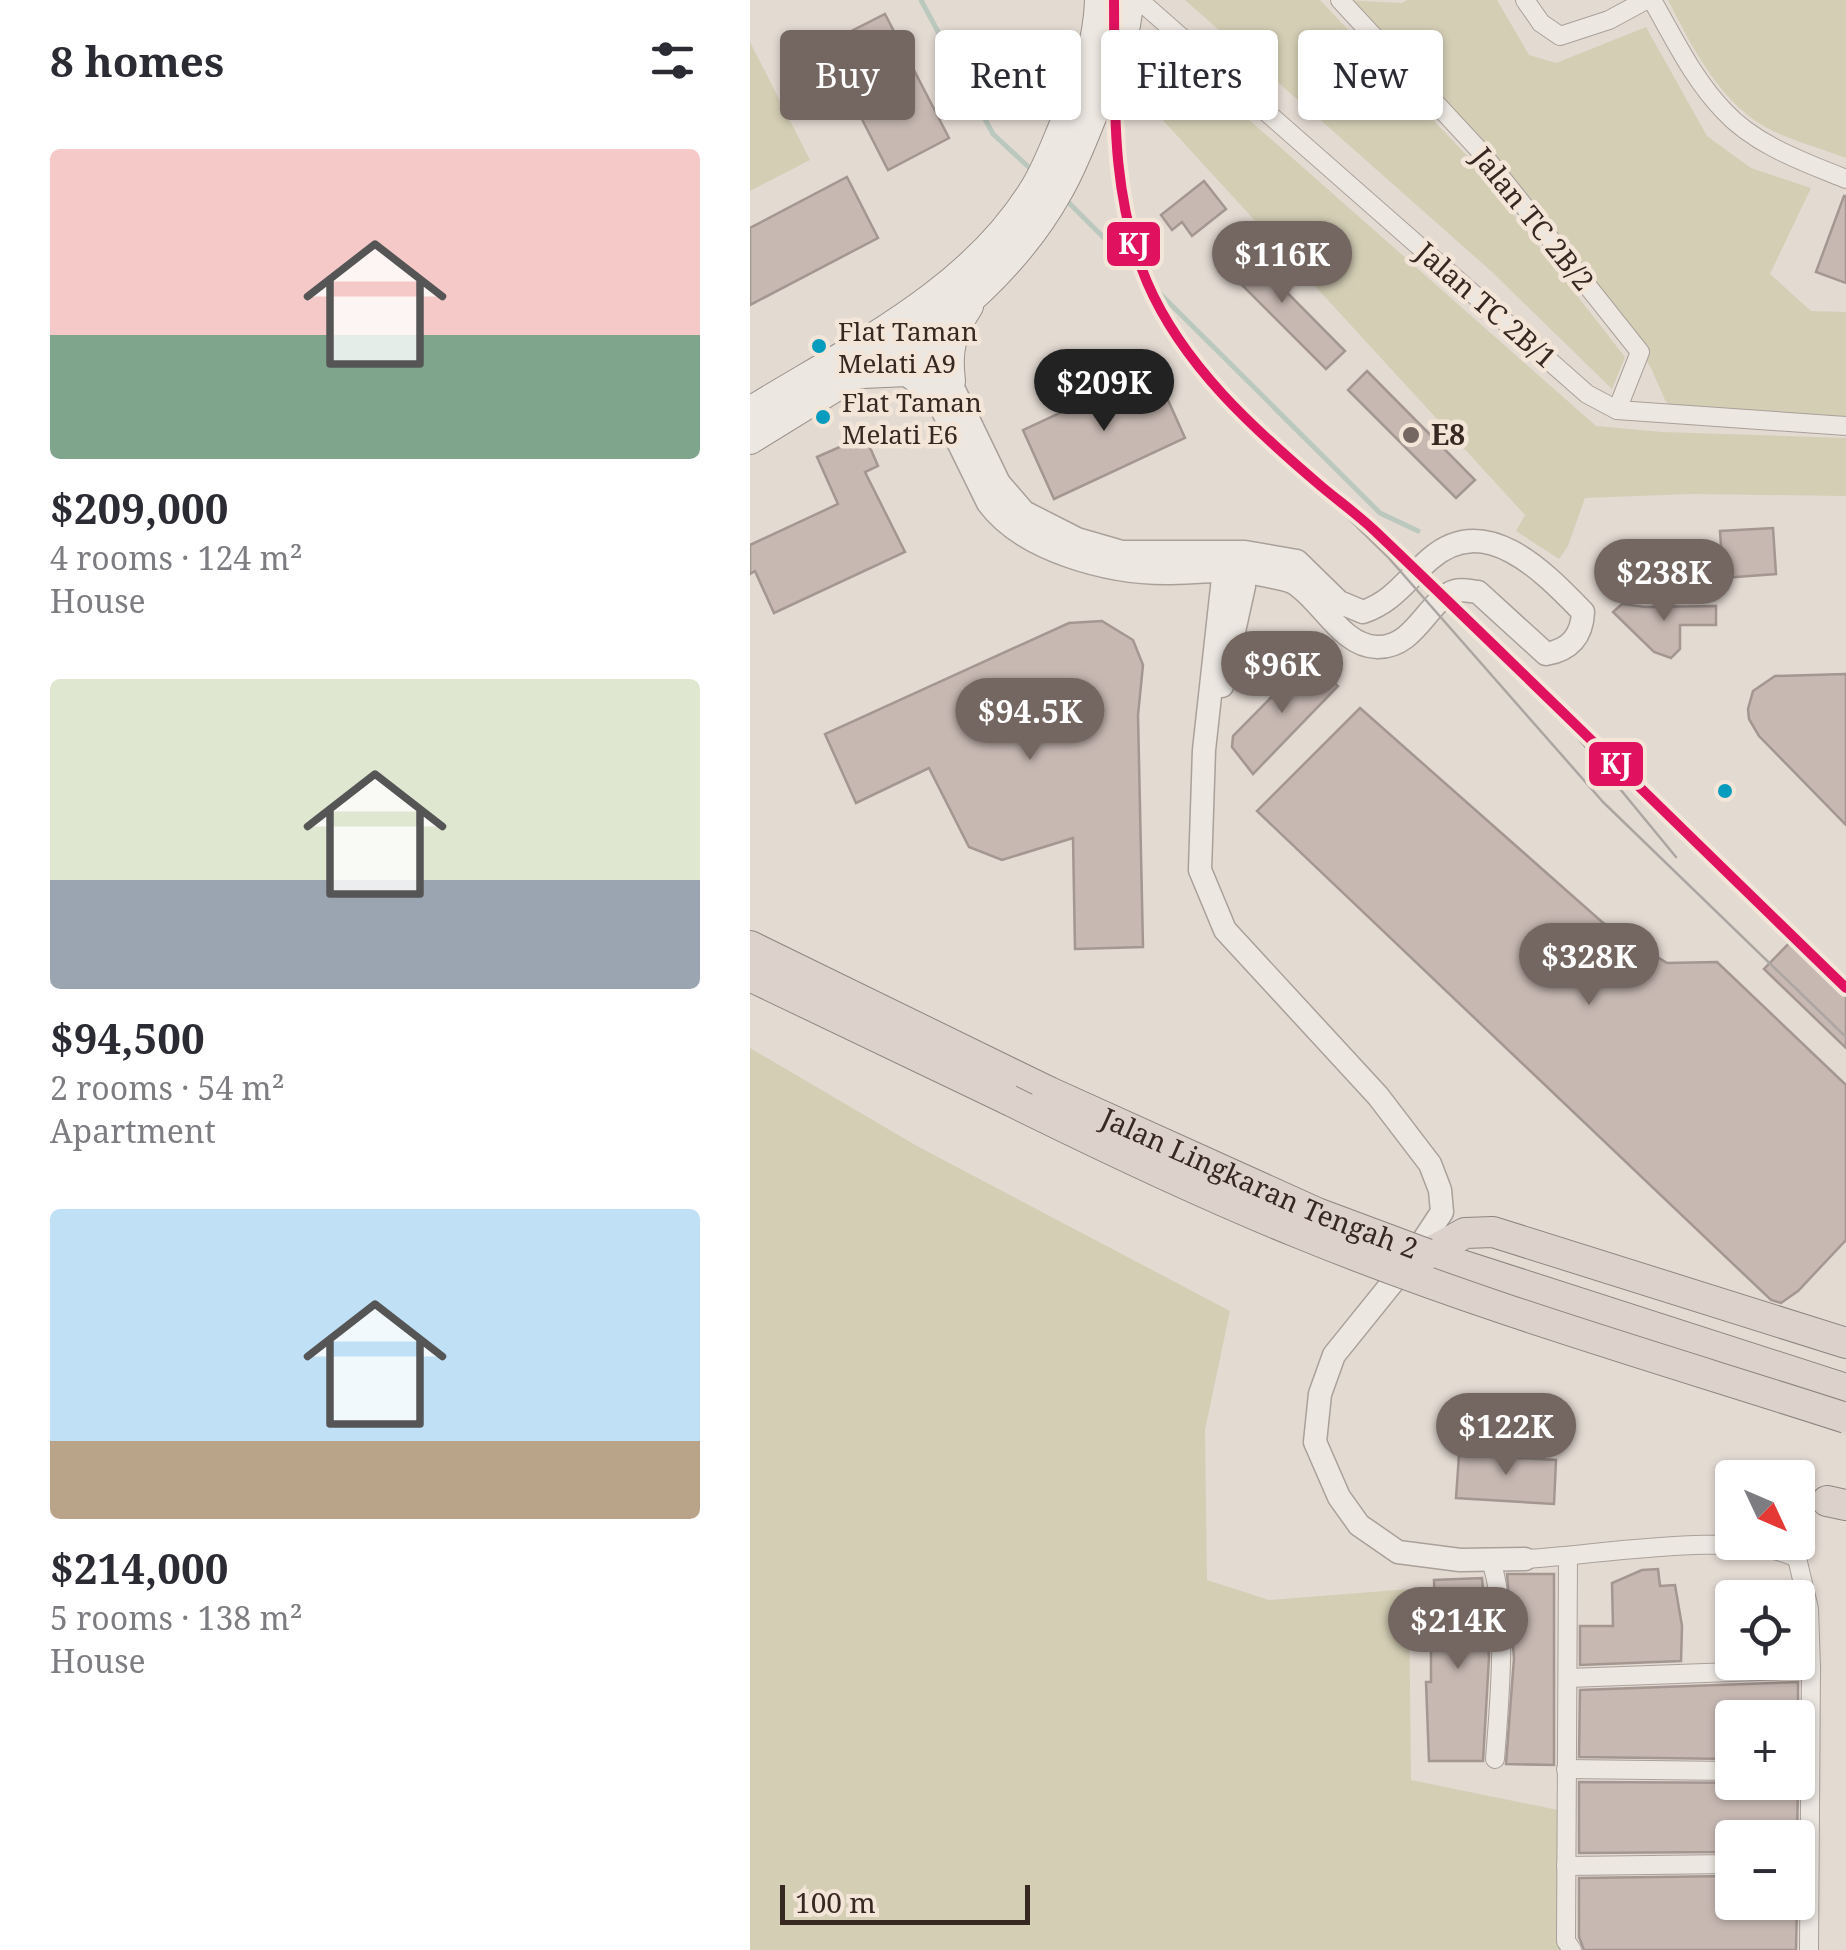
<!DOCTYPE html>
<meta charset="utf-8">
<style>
body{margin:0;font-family:"Noto Serif",serif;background:#f7f7f7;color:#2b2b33;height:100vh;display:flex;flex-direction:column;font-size:38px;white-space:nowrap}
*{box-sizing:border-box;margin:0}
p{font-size:32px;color:#7c7c81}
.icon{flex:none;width:55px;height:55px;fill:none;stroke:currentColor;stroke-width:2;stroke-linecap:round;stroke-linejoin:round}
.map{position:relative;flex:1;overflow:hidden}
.side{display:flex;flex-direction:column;background:#fff;width:750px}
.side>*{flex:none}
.hud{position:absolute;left:30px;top:30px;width:915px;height:90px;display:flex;gap:20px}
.needle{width:65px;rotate:134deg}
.controls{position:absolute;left:965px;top:1460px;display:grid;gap:20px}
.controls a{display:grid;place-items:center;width:100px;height:100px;border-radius:10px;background:#fff;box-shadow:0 2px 8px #0004;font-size:50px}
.scale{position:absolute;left:30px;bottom:25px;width:250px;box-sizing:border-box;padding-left:10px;border:5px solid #382822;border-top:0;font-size:28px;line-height:35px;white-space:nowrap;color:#382822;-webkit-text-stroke:8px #f3e6d9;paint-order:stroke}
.price{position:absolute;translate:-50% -85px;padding:0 22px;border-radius:35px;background:#746660;color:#fff;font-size:32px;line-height:65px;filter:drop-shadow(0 2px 5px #0008)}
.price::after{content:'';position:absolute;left:50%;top:60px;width:30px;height:22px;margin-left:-15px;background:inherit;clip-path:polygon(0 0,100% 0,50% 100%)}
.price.current{background:#222;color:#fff}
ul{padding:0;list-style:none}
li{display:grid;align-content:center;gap:20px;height:530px;padding:0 50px}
li span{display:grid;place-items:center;height:310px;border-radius:10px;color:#555}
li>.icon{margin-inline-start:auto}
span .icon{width:180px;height:180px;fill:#fffc;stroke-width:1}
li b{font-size:42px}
h2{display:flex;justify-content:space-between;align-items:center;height:120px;padding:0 50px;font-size:42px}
.pill{padding:0 35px;border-radius:10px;background:#fff;box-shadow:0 2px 8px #0004;font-size:35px;line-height:90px}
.pill.current{background:#746660;color:#fff}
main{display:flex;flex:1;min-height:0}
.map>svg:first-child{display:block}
.green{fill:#d4ceb5}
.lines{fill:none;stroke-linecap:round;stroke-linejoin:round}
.stream{stroke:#bbc8be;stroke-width:5}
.building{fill:#c7b8b2;stroke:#a49691;stroke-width:2.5}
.minor-casing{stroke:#a9a09a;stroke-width:20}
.tertiary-casing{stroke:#a9a09a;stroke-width:25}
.secondary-casing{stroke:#99908a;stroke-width:30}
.trunk-casing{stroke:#8e8681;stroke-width:32}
.minor{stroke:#ece7e1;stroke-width:18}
.tertiary{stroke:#ece7e1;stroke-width:22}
.secondary{stroke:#ece7e1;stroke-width:28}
.trunk{stroke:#dcd2cb;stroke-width:30}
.tram{stroke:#aca6a2;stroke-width:2.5}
.trunk-bridge-casing{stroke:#8e8681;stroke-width:32;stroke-linecap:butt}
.trunk-bridge{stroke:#dcd2cb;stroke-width:30}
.rail-1-casing{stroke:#f3e6d9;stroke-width:18}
.rail-1{stroke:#e0115f;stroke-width:10}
.bus-dot{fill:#069cbd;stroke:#f3e6d9;stroke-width:4}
.poi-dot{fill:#746660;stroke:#f3e6d9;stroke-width:4}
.labels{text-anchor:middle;stroke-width:9;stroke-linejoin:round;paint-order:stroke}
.bus-label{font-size:26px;fill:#382822;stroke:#f3e6d9;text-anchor:start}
.street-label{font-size:28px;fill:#382822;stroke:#f3e6d9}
.poi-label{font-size:28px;font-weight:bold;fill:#382822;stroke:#f3e6d9;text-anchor:start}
.line-badge{stroke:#f3e6d9;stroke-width:4}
.badge-label{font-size:28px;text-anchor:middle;font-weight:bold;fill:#fff}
</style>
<main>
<section class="side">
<h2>8 homes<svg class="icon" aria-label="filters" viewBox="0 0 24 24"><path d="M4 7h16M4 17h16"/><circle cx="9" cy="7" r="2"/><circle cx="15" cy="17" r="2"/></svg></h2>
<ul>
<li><span style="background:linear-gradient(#f6c9c9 60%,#7fa58c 0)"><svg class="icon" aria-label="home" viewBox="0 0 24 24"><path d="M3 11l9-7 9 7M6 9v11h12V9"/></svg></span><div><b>$209,000</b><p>4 rooms · 124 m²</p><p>House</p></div></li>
<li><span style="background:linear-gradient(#dfe7d0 65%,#9aa5b1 0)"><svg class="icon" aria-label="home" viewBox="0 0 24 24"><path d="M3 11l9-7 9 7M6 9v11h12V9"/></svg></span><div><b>$94,500</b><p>2 rooms · 54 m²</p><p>Apartment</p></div></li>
<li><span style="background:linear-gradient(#bfe0f5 75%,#b9a48a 0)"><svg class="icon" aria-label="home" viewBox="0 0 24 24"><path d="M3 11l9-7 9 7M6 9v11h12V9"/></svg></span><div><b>$214,000</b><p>5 rooms · 138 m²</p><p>House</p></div></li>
</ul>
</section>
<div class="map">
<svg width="1096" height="1950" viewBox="0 0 1096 1950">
<rect width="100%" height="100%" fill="#e3dad2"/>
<g class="green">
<path d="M435 0H570L721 160 875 357 862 389 742 272Z"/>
<path d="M594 0 652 3 657 0H747L779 55 806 63 896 27 957 136 1001 168 1061 188 1020 274 1061 311 1096 312V422L930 417 915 400 901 368 869 316Z"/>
<path d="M918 0H1096V158C1072 149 1046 142 1023 131 972 107 942 47 918 0Z"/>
<path d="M0 42 60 160 0 191Z"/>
<path d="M411 42 846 426 912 432 1096 438V496L942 494 835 498 818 546 809 559 766 531 775 515 409 116 423 92 405 68Z"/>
<path d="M0 1048 167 1146 480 1311 455 1430 457 1580 519 1600 659 1589 661 1780 813 1811 811 1950H0Z"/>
</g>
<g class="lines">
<g class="stream">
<path d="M171 0 243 134 284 172"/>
<path d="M315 199 630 513 668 531"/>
</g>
</g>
<g class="building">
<path d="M135 14 199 138 138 170 74 45Z"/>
<path d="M97 177 128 238 0 305V228Z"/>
<path d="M454 181 476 209 442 236 432 222 422 230 411 215Z"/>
<path d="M1094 196H1096V283L1066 272Z"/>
<path d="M488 243 595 351 576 369 469 262Z"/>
<path d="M404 369 435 438 304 499 273 430Z"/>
<path d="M617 371 725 480 706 498 598 390Z"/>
<path d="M115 436 128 466 115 472 155 552 24 613 5 571 0 574V545L88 504 67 457Z"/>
<path d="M1023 528 1026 574 973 578 970 531Z"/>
<path d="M915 551V558L939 557 940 579 865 581 864 552Z"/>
<path d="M872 604 895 607 966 606V625H930V649L921 658 904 652 863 612Z"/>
<path d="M352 621 383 640 393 665 388 715 393 947 325 949 323 838 252 860 219 847 179 768 106 803 75 734 319 623Z"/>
<path d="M557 661 588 686 503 774 482 747 483 736Z"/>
<path d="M1096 674V825L1009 736 999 719 998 709 1003 691 1025 676Z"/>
<path d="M610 708 852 922 917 963 967 962 1096 1085V1240L1048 1291 1031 1303 1021 1300 507 811Z"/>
<path d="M1049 933 1096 978V1048L1014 969Z"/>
<path d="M743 1450 769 1452V1458L806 1460 804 1504 706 1498 709 1455 742 1457Z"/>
<path d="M908 1569 910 1586 925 1585 932 1626 931 1661 830 1665V1626H863L862 1583 892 1570Z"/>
<path d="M757 1574H804V1765L756 1764 764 1658Z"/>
<path d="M732 1578 739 1657 733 1761H679L676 1682H681V1640H678L677 1615H685L684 1580Z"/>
<path d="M1048 1682V1718H982V1759L829 1757 830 1690Z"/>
<path d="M829 1782 1048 1783 1047 1838H1012L1013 1830 970 1829V1852L829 1853Z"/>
<path d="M982 1876V1902H1047L1046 1950H834L829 1937V1878Z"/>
</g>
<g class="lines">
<g class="minor-casing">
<g id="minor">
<path d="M389 0 837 394 867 410 1096 426"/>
<path d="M590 0 731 152 890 352 867 410"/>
<path d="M775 0 791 23 810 36 859 20 896 0"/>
<path d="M902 0C924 38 943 79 974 111 1005 145 1054 162 1096 179"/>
<path d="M818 1557 816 1941 822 1950"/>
<path d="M740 1559C759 1607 749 1706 745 1759"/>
<path d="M775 1559C843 1556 990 1529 1047 1558L1059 1609 1061 1669 1059 1950"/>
<path d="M818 1678 1061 1669"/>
<path d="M816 1769 982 1771"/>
<path d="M816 1866 982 1864"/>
</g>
</g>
<g class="tertiary-casing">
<g id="tertiary">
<path d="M152 328 238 503C273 551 359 573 416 573 446 573 479 568 508 574 519 577 535 578 544 583 572 600 591 646 627 647 666 648 678 599 705 591 712 589 720 591 728 592L796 654C820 650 832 636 833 612 795 573 736 510 680 559 656 580 644 601 613 612L589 602 547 561 495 552H372L327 539 274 512 249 483 168 315"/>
<path d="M475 560 454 750 450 870 475 930 628 1096 680 1164 690 1190 692 1212 659 1262 584 1355 570 1394 565 1442 589 1497 609 1525 648 1552 710 1560 775 1559"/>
<path d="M472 686 494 586 495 560"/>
</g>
</g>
<g class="secondary-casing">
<g id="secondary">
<path d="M113 374 157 372 185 391"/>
<path d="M201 381C197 350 202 332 219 306"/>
<path d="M0 411C102 348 221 293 285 187 297 167 305 145 314 124 332 84 348 44 349 0"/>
<path d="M0 440 201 316C242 283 281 240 307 194 324 166 335 133 348 103 362 71 378 35 379 0"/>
</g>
</g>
<g class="trunk-casing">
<g id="trunk">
<path d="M0 946 297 1091"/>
<path d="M0 976 259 1100"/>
<path d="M677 1254 715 1233 743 1232 1096 1343"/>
<path d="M677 1254 1096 1389"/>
<path d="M1077 1501 1096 1505"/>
</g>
</g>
<use href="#minor" class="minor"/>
<use href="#tertiary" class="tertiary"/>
<use href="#secondary" class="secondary"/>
<use href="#trunk" class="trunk"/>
<g class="tram">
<path d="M546 467 637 556 853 802 1096 1037"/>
<path d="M756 655 796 699 926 857"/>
</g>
<g class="trunk-bridge-casing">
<g id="trunk-bridge">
<path id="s1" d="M297 1091 567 1213 677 1254"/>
<path d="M259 1100C354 1147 450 1193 549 1233 727 1306 913 1359 1096 1418"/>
</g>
</g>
<use href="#trunk-bridge" class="trunk-bridge"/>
<g class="rail-1-casing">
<path id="rail-1" d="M364 0C365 96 359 192 397 282 433 366 505 430 572 487 590 502 608 515 625 531 783 682 939 836 1096 988"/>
</g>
<use href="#rail-1" class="rail-1"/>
</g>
<g class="bus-dot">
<circle cx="69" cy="346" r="9"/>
<circle cx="73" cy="417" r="9"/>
<circle cx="975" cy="791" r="9"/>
</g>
<circle class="poi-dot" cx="661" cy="435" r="10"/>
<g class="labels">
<g class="bus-label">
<text x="88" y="341">Flat Taman<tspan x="88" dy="32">Melati A9</tspan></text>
<text x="92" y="412">Flat Taman<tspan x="92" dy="32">Melati E6</tspan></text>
</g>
<g class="street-label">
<text transform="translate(783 219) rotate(51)" y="10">Jalan TC 2B/2</text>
<text transform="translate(736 305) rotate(41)" y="10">Jalan TC 2B/1</text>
<text dy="10" stroke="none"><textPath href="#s1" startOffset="232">Jalan Lingkaran Tengah 2</textPath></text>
</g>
<g class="poi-label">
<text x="681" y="445">E8</text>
</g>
</g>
<g class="line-badge">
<rect x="355" y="220" width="57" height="48" rx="10" fill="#e0115f"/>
<rect x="837" y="740" width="58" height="48" rx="10" fill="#e0115f"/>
</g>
<g class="badge-label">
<text x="384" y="254">KJ</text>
<text x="866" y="774">KJ</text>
</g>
</svg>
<div class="controls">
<a><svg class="needle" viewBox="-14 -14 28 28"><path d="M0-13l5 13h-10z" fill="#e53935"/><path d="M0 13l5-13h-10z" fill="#7c7c81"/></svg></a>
<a><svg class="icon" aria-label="locate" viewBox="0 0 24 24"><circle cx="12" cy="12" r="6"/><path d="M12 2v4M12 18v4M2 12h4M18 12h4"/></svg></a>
<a>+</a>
<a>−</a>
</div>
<div class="scale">100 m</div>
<b class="price" style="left:532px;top:306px">$116K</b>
<b class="price current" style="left:354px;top:434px">$209K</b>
<b class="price" style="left:914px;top:624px">$238K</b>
<b class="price" style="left:532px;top:716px">$96K</b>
<b class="price" style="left:280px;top:763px">$94.5K</b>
<b class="price" style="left:839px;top:1008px">$328K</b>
<b class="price" style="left:756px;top:1478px">$122K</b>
<b class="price" style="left:708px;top:1672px">$214K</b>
<div class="hud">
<a class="pill current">Buy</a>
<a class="pill">Rent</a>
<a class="pill">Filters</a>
<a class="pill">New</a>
</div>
</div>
</main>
